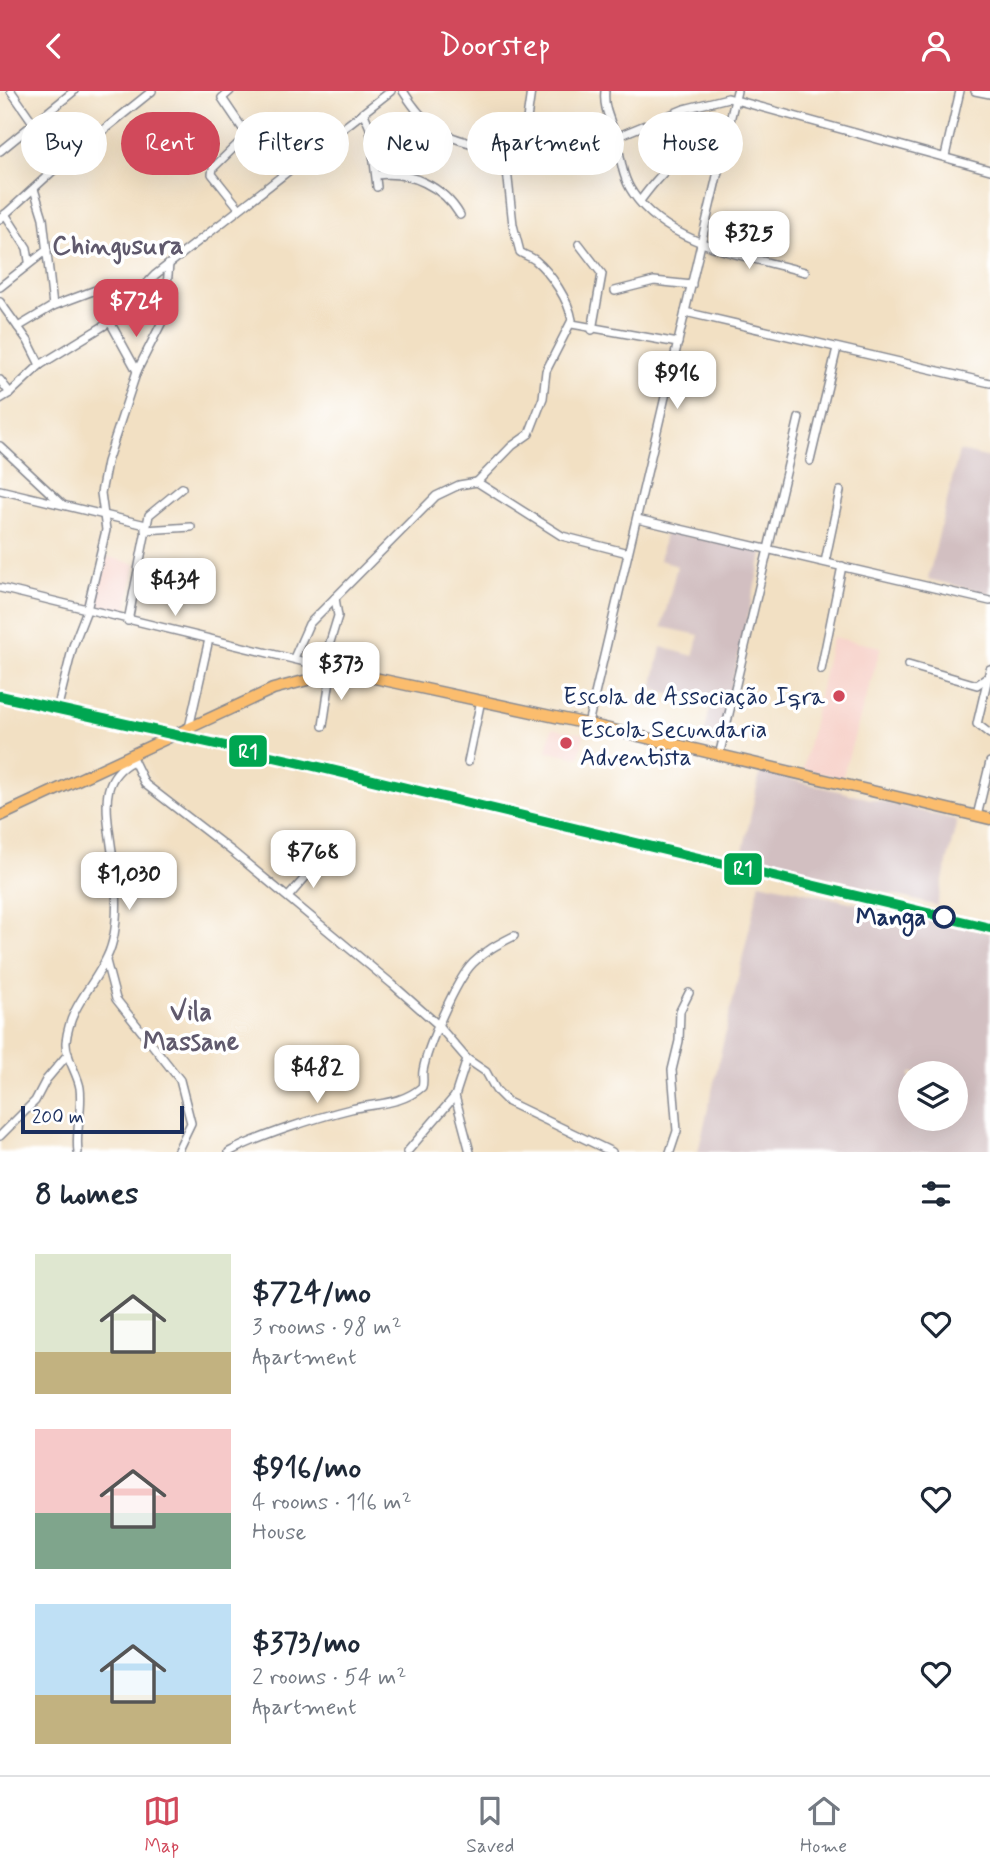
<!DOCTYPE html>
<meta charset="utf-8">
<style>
body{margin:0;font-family:Mynerve,sans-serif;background:#f6f6f7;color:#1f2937;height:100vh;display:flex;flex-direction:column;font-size:26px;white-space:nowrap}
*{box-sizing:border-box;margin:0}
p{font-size:23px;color:#747a83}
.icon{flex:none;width:38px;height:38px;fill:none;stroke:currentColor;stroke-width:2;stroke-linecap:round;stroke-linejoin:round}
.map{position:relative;height:1061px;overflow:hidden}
.side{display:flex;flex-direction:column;background:#fff;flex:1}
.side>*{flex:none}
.top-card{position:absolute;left:21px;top:21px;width:948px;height:63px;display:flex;gap:14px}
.controls{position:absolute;left:898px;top:970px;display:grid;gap:14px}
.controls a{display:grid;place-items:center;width:70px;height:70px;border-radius:50%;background:#fff;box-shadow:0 7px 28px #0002;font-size:35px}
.scale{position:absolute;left:21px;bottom:18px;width:163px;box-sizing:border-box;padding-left:7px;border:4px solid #1b2f5e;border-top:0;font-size:19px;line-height:24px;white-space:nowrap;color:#1b2f5e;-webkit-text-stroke:5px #fff;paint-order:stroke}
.price{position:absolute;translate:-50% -60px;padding:0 16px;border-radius:14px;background:#fff;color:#222;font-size:23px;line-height:46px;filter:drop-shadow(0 2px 4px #0008)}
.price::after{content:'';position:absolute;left:50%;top:42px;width:21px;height:16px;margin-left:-10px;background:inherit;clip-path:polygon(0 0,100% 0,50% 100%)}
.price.on{background:#d1495b;color:#fff}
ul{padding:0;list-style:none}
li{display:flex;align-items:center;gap:21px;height:175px;padding:0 35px}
li span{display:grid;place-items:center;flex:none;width:196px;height:140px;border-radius:0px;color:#555}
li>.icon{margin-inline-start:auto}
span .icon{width:84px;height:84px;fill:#fffc;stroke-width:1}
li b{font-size:30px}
h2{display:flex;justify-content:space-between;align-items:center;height:84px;padding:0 35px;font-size:30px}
.tag{padding:0 24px;border-radius:32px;background:#fff;box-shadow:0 7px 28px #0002;font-size:24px;line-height:63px}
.tag.on{background:#d1495b;color:#fff}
header{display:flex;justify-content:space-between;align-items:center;height:91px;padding:0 35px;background:#d1495b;color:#fff;font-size:32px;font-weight:600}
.tabs{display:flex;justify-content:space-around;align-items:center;height:98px;border-top:2px solid #e0e1e3;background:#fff;font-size:19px;color:#747a83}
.tabs a{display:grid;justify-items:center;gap:4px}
.tabs .on{color:#d1495b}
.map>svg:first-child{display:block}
.built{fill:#f7d1c9}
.industrial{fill:#d2bfc1;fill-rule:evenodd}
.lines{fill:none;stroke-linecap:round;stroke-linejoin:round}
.minor-casing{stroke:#868890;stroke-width:10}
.major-casing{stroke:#868890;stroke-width:13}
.minor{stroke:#fff;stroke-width:7}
.major{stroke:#fbbd6e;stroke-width:10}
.rail-1-casing{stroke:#fff;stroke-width:16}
.rail-1{stroke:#00a651;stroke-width:10}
.poi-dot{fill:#d1495b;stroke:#fff;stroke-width:2.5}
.stop-dot{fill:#fff;stroke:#1b2f5e;stroke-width:3.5}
.labels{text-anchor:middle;stroke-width:7;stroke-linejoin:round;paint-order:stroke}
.poi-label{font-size:24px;fill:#1b2f5e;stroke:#fff;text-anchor:end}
.stop-label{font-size:24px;font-weight:bold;fill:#1b2f5e;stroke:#fff;text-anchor:end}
.neighbourhood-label{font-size:26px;font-weight:bold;fill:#605a6d;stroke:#fff}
.line-badge{stroke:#fff;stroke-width:2.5}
.badge-label{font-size:19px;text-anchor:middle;font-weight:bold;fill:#fff}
</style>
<header><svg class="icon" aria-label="back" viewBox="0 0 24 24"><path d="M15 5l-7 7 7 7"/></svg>Doorstep<svg class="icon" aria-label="person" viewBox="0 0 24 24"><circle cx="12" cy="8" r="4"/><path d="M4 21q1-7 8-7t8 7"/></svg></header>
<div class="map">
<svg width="990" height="1061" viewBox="0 0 990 1061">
<rect width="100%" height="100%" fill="#fff"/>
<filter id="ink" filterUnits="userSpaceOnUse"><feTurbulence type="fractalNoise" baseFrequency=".0143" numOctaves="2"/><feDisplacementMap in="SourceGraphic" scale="14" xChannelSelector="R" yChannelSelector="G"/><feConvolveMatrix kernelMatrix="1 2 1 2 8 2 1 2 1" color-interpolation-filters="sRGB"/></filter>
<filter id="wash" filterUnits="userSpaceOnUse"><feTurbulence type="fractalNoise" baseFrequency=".00686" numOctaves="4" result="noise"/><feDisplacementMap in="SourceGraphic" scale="28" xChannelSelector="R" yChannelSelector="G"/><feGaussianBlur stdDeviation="1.57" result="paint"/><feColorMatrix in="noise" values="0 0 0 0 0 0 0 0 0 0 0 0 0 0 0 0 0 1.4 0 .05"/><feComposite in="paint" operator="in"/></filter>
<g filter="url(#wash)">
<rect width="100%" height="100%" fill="#f2e0c3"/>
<g class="built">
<path d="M105 465 135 473 126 524 90 517Z"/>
<path d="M832 546 881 556 842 687 803 678Z"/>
<path d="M552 637 584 643 579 666 547 660Z"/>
</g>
<g class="industrial">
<path d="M959 360 990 367V503L928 488Z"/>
<path d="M665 441 763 460 717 657 702 652 711 613 652 598 661 556 693 565 699 544 662 536 677 475 660 469Z"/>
<path d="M760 681 957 729 937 815 742 765Z"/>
<path d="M760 791 990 842V1061H698ZM910 982H956V1027H910Z"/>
</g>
</g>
<g filter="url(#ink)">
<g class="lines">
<g class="minor-casing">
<g id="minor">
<path d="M11 0 34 33"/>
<path d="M230 0 222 7 247 44 213 77 212 83 239 117"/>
<path d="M403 0C424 33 439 46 479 54"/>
<path d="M605 0C603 18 611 29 616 46 621 65 621 85 633 102 668 155 749 165 805 181"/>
<path d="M975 0 990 3"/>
<path d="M364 23 370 37 377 96"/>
<path d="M616 46 684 18 728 7 990 79"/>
<path d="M0 60 74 0"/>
<path d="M945 65 960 0"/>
<path d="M377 84C410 80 443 95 460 124"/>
<path d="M34 98 43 127 53 215"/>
<path d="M640 110C666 75 681 60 725 49"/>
<path d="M5 123 27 157 29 170"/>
<path d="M0 128 55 78 152 0"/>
<path d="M579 153 602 183 592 239"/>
<path d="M0 196 47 159"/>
<path d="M615 200 654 190 692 194"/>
<path d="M0 211 28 250 40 274 10 302"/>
<path d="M685 221 990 292"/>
<path d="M110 231 137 280"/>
<path d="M572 233 678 252"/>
<path d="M18 236 53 215 101 197"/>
<path d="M40 274 110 231 155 184 391 0"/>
<path d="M0 289 10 302 0 308"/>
<path d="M0 355 62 413"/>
<path d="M810 370 837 257"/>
<path d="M477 391 512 355 529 343 543 307 546 280 572 229C569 210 551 182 535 169 531 166 524 164 520 161L513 134 507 79 524 49 531 0"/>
<path d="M0 399 146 434"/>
<path d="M637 428 990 510"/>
<path d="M145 439 191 436"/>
<path d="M825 471 840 400"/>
<path d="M0 497 342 580"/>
<path d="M128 530 149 424 182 397"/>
<path d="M294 567 309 533 436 405 459 394 477 391 562 445 628 462"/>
<path d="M323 574 338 525 335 507"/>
<path d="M908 574 977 594 988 586"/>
<path d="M990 578 977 633 990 643"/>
<path d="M821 579 842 475"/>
<path d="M58 615 73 555 87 519 106 439 101 402 107 371 137 280 164 227 169 173"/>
<path d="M588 633 737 0"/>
<path d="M323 635 331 582"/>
<path d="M189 637 209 548"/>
<path d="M131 664 145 693 233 761 392 893 437 933 467 968 486 981 496 999 508 1011 612 1061"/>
<path d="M719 665 799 327"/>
<path d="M468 671 481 609"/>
<path d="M977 725 990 671"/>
<path d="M288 806 318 772"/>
<path d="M106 870 116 908 180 989 191 1032 177 1061"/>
<path d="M455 1005 470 1061"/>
<path d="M0 1045 35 1010 46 989 68 963"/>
<path d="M78 1061C75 1039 83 1019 80 997 78 983 65 966 66 951 70 914 93 897 107 866 124 831 114 775 109 739 105 710 104 684 133 670"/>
<path d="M229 1061C259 1045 318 1026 351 1018 377 1012 401 1014 422 996 424 990 422 986 423 980 427 956 456 889 473 872 485 860 498 853 514 845"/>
<path d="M407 1061 455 1005 467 968"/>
<path d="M670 1061 677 1040 672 979 679 950 680 920 689 902"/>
</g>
</g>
<g class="major-casing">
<path id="major" d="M0 725 273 598 342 580 588 633 990 728"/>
</g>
<use href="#minor" class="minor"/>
<use href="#major" class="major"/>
<g class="rail-1-casing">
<path id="rail-1" d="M0 605 306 673 990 837"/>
</g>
<use href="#rail-1" class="rail-1"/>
</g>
</g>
<g class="poi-dot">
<circle cx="839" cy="605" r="7"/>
<circle cx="566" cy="652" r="7"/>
</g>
<circle class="stop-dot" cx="944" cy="826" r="10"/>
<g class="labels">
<g class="poi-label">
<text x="825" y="613">Escola de Associação Iqra</text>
<text x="580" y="646" text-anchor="start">Escola Secundaria<tspan x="580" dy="28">Adventista</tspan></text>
</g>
<g class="stop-label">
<text x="926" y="834">Manga</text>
</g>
<g class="neighbourhood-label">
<text x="118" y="163">Chingusura</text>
<text x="191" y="929">Vila<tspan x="191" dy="30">Massane</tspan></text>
</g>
</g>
<g class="line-badge">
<rect x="228" y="643" width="40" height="34" rx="7" fill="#00a651"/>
<rect x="723" y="761" width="40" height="34" rx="7" fill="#00a651"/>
</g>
<g class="badge-label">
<text x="248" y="667">R1</text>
<text x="743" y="784">R1</text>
</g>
</svg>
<div class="controls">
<a><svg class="icon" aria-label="layers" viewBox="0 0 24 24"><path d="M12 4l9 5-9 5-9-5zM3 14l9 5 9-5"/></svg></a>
</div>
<div class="scale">200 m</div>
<b class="price" style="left:749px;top:180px">$325</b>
<b class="price on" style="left:136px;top:248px">$724</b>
<b class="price" style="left:677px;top:320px">$916</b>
<b class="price" style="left:175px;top:527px">$434</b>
<b class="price" style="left:341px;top:611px">$373</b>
<b class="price" style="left:313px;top:799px">$768</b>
<b class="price" style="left:129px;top:821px">$1,030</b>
<b class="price" style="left:317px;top:1014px">$482</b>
<div class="top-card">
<a class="tag">Buy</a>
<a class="tag on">Rent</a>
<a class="tag">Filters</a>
<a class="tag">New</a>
<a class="tag">Apartment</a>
<a class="tag">House</a>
</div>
</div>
<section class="side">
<h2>8 homes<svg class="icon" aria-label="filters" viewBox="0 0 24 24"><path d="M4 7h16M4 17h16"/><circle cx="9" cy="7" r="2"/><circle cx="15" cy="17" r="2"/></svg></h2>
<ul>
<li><span style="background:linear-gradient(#dfe7d0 70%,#c2b280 0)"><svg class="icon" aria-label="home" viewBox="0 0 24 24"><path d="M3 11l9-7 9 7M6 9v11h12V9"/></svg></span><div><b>$724/mo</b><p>3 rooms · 98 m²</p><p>Apartment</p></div><svg class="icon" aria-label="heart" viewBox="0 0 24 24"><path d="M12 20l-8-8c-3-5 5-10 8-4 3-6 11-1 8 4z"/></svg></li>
<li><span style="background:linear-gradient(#f6c9c9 60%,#7fa58c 0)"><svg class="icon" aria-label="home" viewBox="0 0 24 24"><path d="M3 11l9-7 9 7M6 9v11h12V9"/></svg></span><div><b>$916/mo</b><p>4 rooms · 116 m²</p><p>House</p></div><svg class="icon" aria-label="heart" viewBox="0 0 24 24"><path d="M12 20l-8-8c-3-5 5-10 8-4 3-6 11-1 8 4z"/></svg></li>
<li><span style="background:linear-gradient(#bfe0f5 65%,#c2b280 0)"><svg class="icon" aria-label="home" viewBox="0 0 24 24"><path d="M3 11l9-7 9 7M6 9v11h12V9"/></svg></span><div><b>$373/mo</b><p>2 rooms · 54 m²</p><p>Apartment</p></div><svg class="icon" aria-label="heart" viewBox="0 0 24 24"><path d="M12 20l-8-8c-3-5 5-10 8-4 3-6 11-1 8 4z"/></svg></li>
</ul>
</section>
<nav class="tabs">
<a class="on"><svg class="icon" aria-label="map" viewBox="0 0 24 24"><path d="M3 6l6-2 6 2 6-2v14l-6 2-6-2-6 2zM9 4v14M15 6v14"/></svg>Map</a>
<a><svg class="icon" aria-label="saved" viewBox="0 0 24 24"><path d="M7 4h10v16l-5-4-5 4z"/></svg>Saved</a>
<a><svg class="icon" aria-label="home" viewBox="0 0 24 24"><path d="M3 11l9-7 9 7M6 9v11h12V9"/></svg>Home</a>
</nav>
